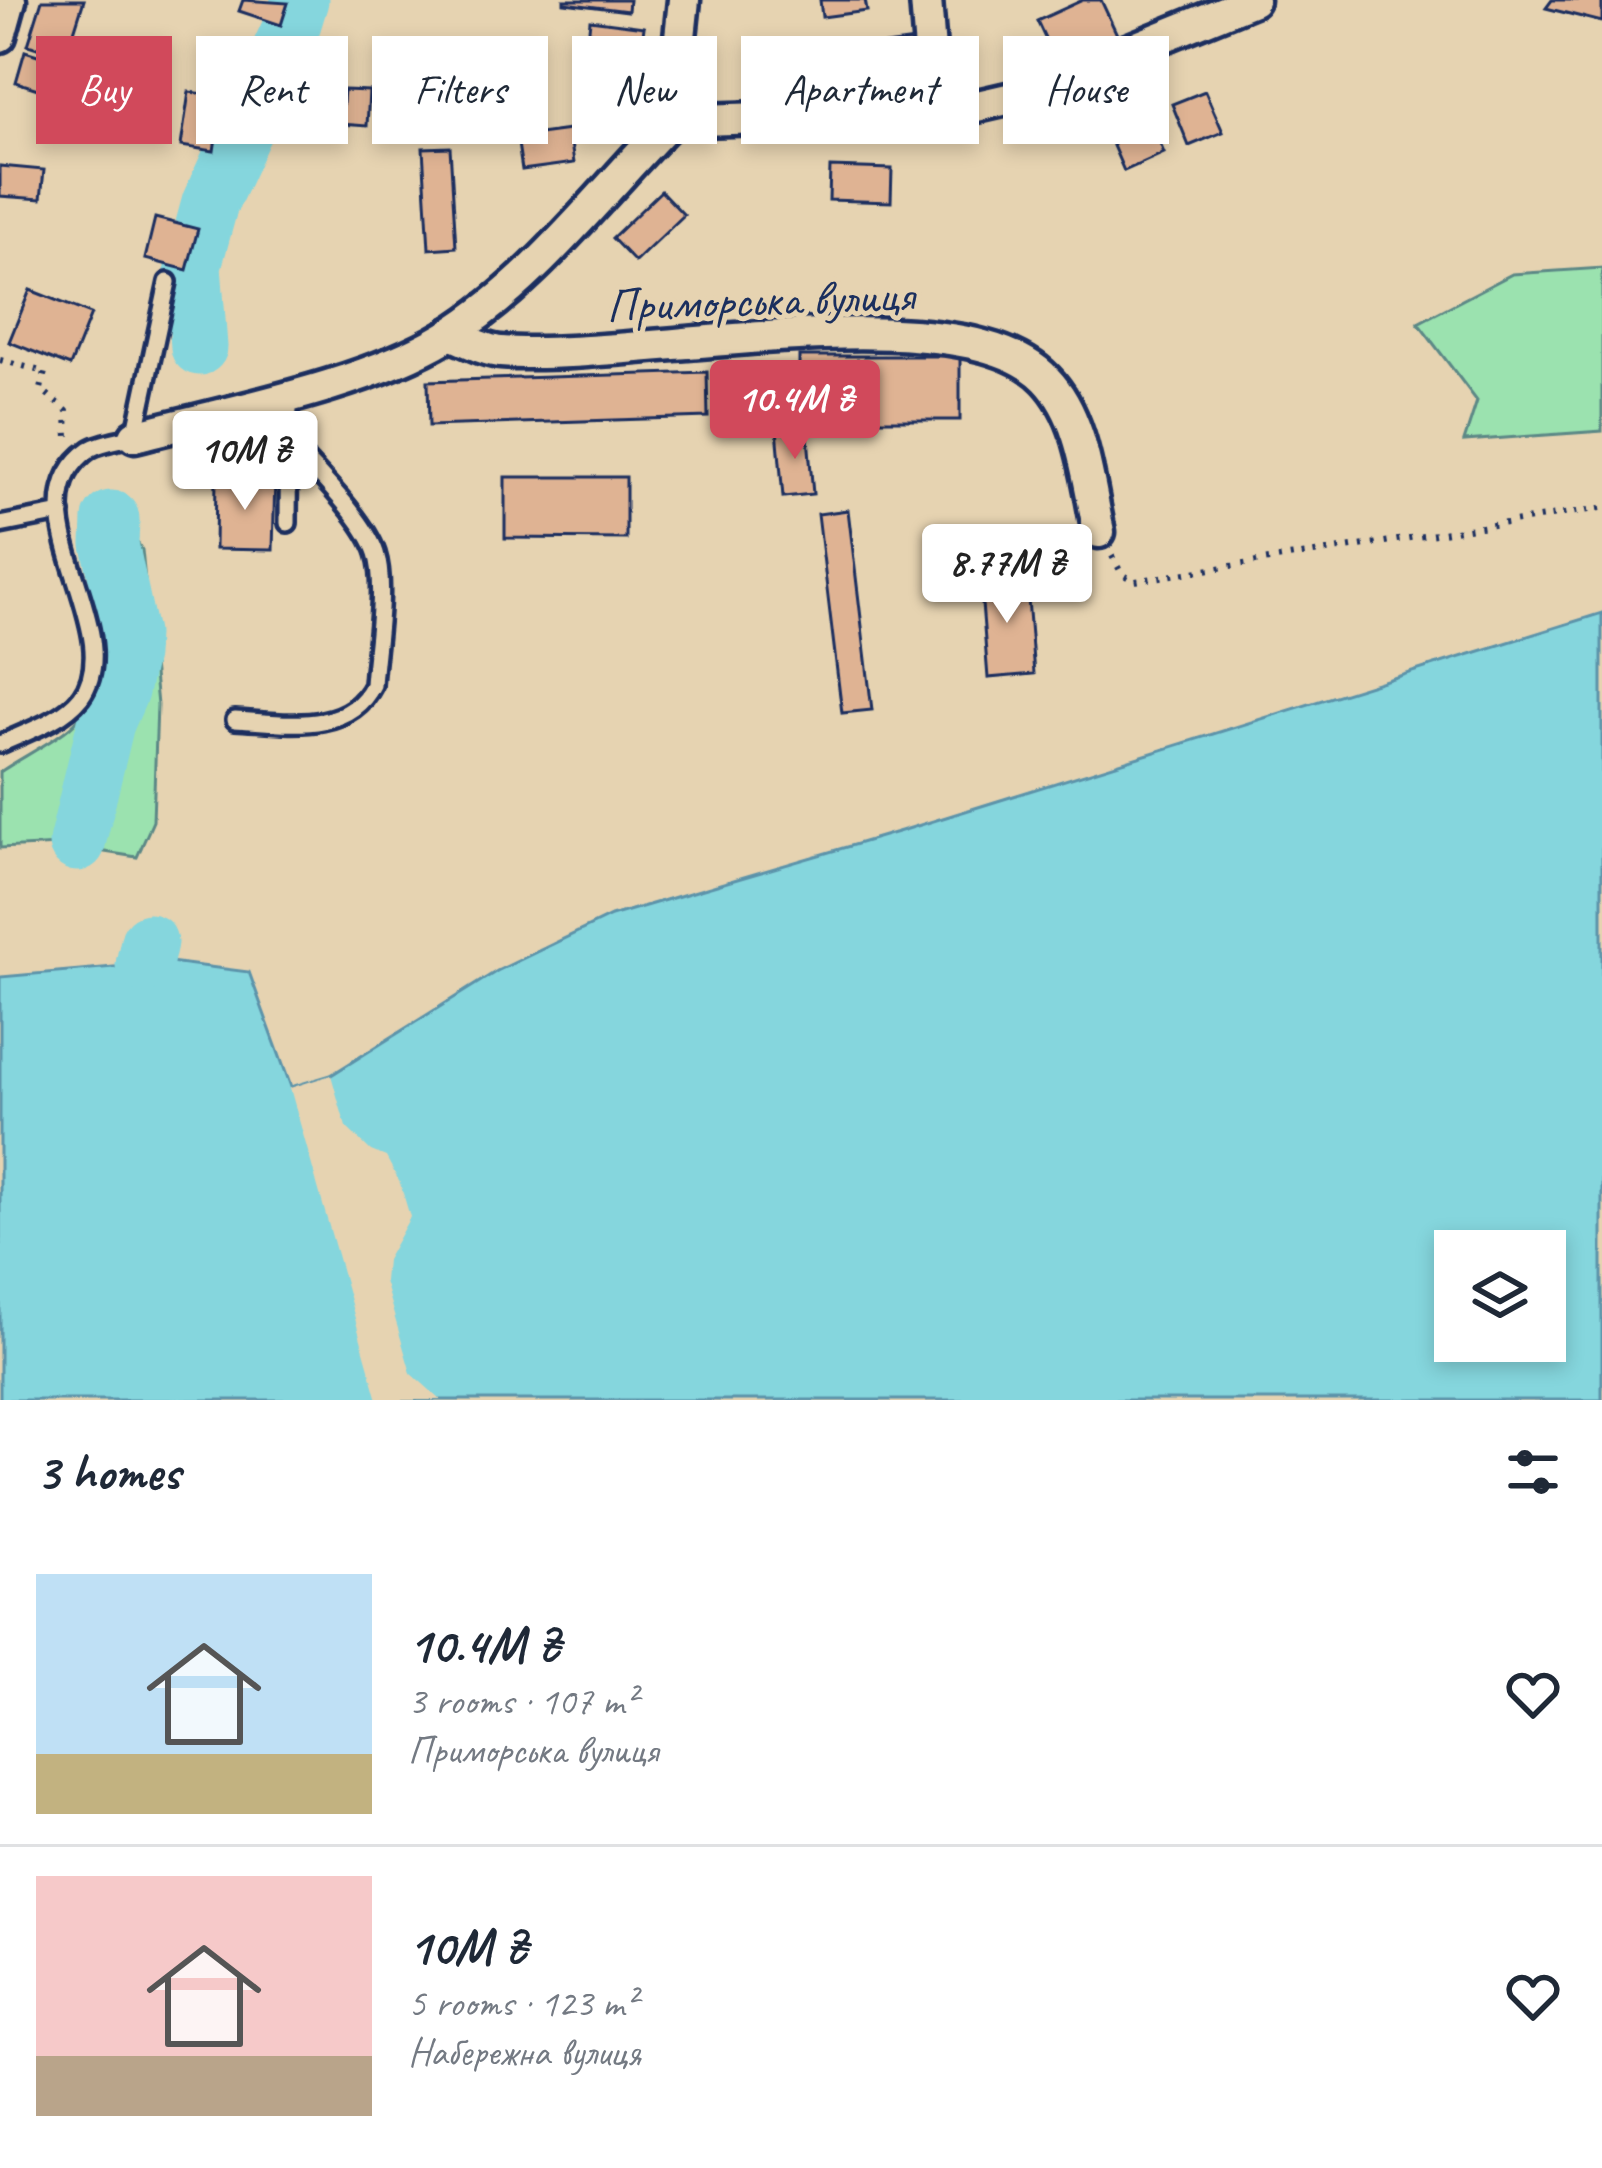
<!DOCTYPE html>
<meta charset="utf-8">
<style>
body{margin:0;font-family:Caveat,sans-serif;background:#f6f6f7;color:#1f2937;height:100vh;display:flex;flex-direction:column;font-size:45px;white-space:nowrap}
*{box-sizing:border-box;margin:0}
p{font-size:39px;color:#747a83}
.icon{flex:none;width:66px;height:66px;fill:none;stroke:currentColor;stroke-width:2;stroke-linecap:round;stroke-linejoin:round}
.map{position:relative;height:1400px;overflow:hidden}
.side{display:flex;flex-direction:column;background:#fff;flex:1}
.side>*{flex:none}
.banner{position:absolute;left:36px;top:36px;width:1530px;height:108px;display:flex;gap:24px}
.fabs{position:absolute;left:1434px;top:1230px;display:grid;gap:24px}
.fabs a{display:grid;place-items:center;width:132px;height:132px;border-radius:0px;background:#fff;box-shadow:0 6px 18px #0003;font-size:60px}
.price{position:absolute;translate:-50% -102px;padding:0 27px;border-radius:12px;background:#fff;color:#222;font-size:39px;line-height:78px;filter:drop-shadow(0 3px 6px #0008)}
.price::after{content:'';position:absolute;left:50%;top:72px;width:36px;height:27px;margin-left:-18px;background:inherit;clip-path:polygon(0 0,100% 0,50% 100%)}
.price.current{background:#d1495b;color:#fff}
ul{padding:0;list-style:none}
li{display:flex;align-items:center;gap:36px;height:300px;padding:0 36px}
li+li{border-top:3px solid #e0e1e3}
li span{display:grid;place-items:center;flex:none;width:336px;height:240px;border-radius:0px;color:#555}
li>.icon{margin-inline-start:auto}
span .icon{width:144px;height:144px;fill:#fffc;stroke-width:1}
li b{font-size:51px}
h2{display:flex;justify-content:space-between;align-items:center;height:144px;padding:0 36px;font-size:51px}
.pill{padding:0 42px;border-radius:0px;background:#fff;box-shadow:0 6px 18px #0003;font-size:42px;line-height:108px}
.pill.current{background:#d1495b;color:#fff}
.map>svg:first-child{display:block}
.green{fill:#9be2af;stroke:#5b8886;stroke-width:3}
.water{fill:#85d6dd;stroke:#5b93aa;stroke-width:3;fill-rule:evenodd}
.pier{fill:#e6d3b1}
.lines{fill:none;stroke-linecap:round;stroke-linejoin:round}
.river{stroke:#85d6dd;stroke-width:57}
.building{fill:#dfb393;stroke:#1b2f5e;stroke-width:3}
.lane-casing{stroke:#1b2f5e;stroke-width:24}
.street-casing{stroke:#1b2f5e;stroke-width:39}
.path{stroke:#1b2f5e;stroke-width:6;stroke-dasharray:3 9;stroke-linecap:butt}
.lane{stroke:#e6d3b1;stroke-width:15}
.street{stroke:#e6d3b1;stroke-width:30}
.labels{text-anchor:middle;stroke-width:10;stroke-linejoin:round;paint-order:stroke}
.street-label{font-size:48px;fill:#1b2f5e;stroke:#e6d3b1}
</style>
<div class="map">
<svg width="1602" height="1400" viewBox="0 0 1602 1400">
<rect width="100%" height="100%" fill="#e6d3b1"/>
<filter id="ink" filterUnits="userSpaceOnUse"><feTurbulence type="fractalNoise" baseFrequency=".00833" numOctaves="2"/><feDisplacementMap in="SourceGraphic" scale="24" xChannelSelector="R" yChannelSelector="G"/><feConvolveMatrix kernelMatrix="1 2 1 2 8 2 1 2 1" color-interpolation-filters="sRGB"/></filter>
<g filter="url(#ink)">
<g class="green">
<path d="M1602 268V431L1464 441 1477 401 1418 323 1512 274Z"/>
<path d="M95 513 122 518 142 550 157 705 153 821 137 857 60 845 0 848V772C20 758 65 736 78 719 115 667 96 582 86 525Z"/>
</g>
<path class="water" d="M1602 613V1400H0V977L170 962 249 972 291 1087 331 1075 497 971 611 916 901 831ZM1455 1251H1545V1341H1455Z"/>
<path class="pier" d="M331 1075 346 1127 371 1151 386 1157 400 1183 410 1217 386 1260 384 1281 411 1373 441 1400H378L290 1088Z"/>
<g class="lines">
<g class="river">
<path d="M199 347 193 266 210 203 293 23 300 0"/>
<path d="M77 843 106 723 120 691 128 655 129 634 110 544 111 519"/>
<path d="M144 965 149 942"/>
</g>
</g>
<g class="building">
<path d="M42 0H84L66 57 28 45Z"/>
<path d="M243 0 288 3 281 25 239 11Z"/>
<path d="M564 0H629L628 11 564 3Z"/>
<path d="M820 0H865L867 11 822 17Z"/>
<path d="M1083 0H1101L1120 41 1059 68 1037 21Z"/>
<path d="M1552 0H1602V22L1546 8Z"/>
<path d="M590 20 644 27 640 56 587 49Z"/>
<path d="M915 41 923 98 879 103 871 47Z"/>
<path d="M25 51 79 68 69 99 16 82Z"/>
<path d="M514 77 515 129 437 131 436 79Z"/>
<path d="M344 90 369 91 367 126 341 124Z"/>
<path d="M1205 91 1223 132 1189 146 1172 104Z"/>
<path d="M189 92 222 96 214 151 181 146Z"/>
<path d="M1142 101 1164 153 1124 171 1101 118Z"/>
<path d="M569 130 574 163 522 170 517 137Z"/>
<path d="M450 147 456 247 429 249 423 148Z"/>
<path d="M0 166 44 170 41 199 0 196Z"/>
<path d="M830 167 892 169 891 202 829 200Z"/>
<path d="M661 191 684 215 635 262 612 238Z"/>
<path d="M155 218 198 229 187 270 145 259Z"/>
<path d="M30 290 91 314 70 366 9 342Z"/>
<rect x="799" y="356" width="161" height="64"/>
<path d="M707 372 708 417 429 426 428 381Z"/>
<path d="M807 426 813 494 783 497 777 429Z"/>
<path d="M216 477 275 478 273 550 215 549Z"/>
<path d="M505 477H626V539L505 538Z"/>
<path d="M848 510 872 710 842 713 818 514Z"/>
<path d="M1026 574 1034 674 988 678 980 578Z"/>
</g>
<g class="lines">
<g class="lane-casing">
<g id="lane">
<path d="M288 523 289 395"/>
<path d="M0 525 61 513"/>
<path d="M235 720C282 722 348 736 373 685 375 649 387 587 376 553 364 517 314 471 289 441"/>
<path d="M0 744C26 732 62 721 81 697 131 629 6 507 90 449 101 442 121 440 135 436L168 282"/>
</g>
</g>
<g class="street-casing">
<g id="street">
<path d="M926 0 935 114"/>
<path d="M0 36 10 0"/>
<path d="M671 121 684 0"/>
<path d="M450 334C466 340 485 351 501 352 627 363 959 288 1046 379 1083 417 1088 482 1099 532"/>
<path d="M135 436C230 411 364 386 447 336 536 281 598 195 671 121L951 112 1012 98 1253 0"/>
</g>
</g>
<g class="path">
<path d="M0 360 45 372 41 389 67 411 68 439"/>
<path d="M1112 556 1122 574 1135 581 1602 508"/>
</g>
<use href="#lane" class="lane"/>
<use href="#street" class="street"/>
</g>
</g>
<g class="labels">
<g class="street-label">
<text transform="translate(760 299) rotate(-2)" y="17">Приморська вулиця</text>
</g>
</g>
</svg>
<div class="fabs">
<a><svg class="icon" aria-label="layers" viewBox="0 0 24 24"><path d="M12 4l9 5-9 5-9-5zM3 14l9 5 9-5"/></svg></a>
</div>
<b class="price current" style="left:795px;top:462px">10.4M ₴</b>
<b class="price" style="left:245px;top:513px">10M ₴</b>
<b class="price" style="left:1007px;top:626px">8.77M ₴</b>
<div class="banner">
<a class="pill current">Buy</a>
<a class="pill">Rent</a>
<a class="pill">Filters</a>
<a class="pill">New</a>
<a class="pill">Apartment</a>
<a class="pill">House</a>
</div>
</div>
<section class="side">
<h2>3 homes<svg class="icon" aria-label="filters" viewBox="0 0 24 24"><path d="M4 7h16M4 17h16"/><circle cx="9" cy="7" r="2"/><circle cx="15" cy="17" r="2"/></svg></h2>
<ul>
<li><span style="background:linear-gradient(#bfe0f5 75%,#c2b280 0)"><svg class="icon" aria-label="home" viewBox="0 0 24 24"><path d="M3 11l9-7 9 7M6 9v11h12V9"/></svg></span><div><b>10.4M ₴</b><p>3 rooms · 107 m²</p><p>Приморська вулиця</p></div><svg class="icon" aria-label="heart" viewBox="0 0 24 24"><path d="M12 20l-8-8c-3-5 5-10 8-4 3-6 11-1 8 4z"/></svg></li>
<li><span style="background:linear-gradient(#f6c9c9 75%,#b9a48a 0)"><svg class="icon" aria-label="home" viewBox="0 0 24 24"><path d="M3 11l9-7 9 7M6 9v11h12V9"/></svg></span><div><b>10M ₴</b><p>5 rooms · 123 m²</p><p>Набережна вулиця</p></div><svg class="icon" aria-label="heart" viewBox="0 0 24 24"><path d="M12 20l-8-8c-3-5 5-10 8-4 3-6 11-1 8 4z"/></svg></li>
</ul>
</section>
